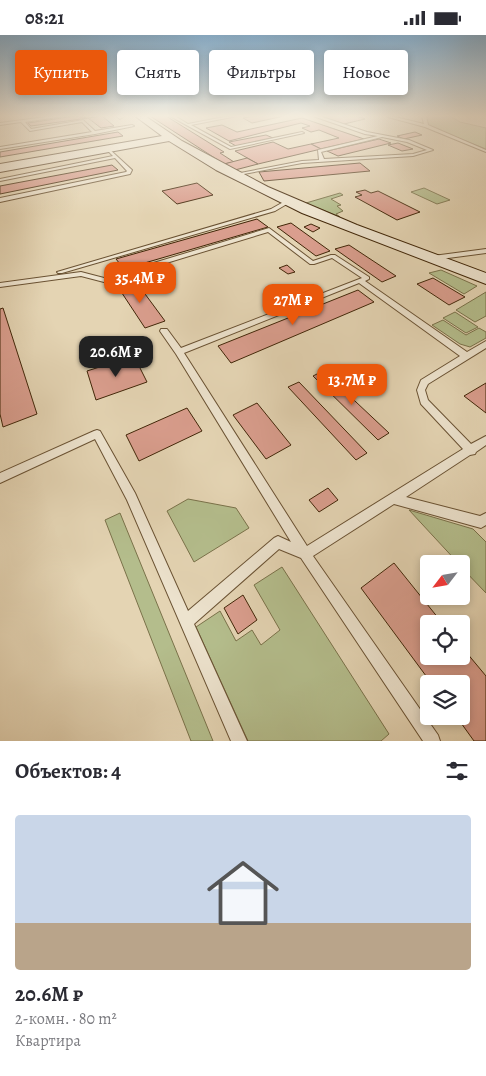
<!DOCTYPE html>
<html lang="ru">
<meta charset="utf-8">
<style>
body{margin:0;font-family:Alegreya,serif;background:#f7f7f7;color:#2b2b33;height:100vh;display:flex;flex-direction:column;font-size:19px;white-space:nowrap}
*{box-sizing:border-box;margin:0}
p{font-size:16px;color:#7c7c81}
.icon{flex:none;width:28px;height:28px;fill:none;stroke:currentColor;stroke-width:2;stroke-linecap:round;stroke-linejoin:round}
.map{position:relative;height:706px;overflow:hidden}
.sheet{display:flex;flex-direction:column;background:#fff;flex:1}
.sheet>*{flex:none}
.hud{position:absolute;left:15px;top:15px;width:456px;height:45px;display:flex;gap:10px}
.needle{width:32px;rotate:239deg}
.fabs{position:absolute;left:420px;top:520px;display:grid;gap:10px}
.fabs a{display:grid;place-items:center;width:50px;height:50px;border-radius:5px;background:#fff;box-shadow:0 2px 8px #0003;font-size:25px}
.price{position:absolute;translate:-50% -42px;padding:0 11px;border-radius:10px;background:#ea580c;color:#fff;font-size:16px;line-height:32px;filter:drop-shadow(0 1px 2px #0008)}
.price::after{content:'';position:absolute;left:50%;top:30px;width:15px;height:11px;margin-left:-8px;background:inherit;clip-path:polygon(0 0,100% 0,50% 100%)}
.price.on{background:#222;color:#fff}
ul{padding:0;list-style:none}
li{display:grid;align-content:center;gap:10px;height:265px;padding:0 15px}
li+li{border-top:1px solid #e1e1e2}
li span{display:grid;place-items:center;height:155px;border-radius:5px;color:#555}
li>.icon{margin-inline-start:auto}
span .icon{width:90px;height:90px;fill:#fffc;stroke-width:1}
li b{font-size:21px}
h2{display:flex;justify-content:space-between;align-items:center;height:60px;padding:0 15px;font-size:21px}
.pill{padding:0 18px;border-radius:5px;background:#fff;box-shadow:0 2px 8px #0003;font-size:18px;line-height:45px}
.pill.on{background:#ea580c;color:#fff}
.status{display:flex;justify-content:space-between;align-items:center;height:35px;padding:0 25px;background:#fff;direction:ltr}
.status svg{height:14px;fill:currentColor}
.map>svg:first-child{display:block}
.green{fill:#b4bd8c;stroke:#7a724a}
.building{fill:#da9e8e;stroke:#412608}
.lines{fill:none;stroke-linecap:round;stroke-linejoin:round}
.lane-casing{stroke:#6a5233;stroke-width:2}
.street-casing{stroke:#6a5233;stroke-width:2}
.secondary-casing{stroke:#412608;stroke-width:2}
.lane{fill:#ede3ce;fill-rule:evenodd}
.street{fill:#ede3ce;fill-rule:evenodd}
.secondary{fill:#ede3ce;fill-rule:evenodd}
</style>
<div class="status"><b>08:21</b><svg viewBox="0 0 49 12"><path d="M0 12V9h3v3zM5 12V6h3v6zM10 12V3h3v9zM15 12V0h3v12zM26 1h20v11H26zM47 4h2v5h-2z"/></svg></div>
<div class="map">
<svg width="486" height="706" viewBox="0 0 486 706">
<rect width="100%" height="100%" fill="#e4d4b3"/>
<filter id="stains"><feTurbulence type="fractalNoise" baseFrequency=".004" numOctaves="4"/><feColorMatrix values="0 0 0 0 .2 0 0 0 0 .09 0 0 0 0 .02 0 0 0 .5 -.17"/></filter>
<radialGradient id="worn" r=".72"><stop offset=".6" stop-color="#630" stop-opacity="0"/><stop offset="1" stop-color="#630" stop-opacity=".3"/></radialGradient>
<g class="green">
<path d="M426 81H450L460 87 486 93V114L428 91Z"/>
<path d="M424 153 450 165 437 169 411 157Z"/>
<path d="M340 158 343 160 331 164 341 170 337 171 343 176 336 179 340 182 298 165 306 168Z"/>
<path d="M441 235 477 251 464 259 429 238Z"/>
<path d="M486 257V281L475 287 456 275Z"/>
<path d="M455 277 478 292 466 298 443 283Z"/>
<path d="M443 285 466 300 479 293 486 297V303L470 312 460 309 432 290Z"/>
<path d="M188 464 236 473 249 493 194 527 167 476Z"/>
<path d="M409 475 473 494 486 507V558L461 532V529H459Z"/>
<path d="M120 478 213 706H191L105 485Z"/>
<path d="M282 532 389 699 381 706H248L196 592 220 576 236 606 252 595 261 610 280 595 254 550Z"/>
</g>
<g class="building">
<path d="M75 81 88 83 31 91 28 88Z"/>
<path d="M102 81 114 91 101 93 88 83Z"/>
<path d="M150 81H166L224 117 220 118 234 127 224 129Z"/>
<path d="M254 81H284L252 88 243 83Z"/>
<path d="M321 81H357L365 84 344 89Z"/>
<path d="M302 83 364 104 321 114 311 109 339 103 319 95 311 97 302 93 310 91 301 88 229 106 206 93 222 90 237 97Z"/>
<path d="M118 97 123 101 0 122V117Z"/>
<path d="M415 97 422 100 404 104 397 101Z"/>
<path d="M266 100 273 103 236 111 229 107Z"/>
<path d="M379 104 391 108 338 121 327 116Z"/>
<path d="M273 107 288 114 311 109 321 114 258 129 235 116Z"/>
<path d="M398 108 413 114 402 116 388 110Z"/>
<path d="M247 123 258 129 235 135 224 129Z"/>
<path d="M360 128 370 136 264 146 259 137Z"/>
<path d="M112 130 118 135 0 159V151Z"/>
<path d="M197 148 213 160 177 169 162 156Z"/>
<path d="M365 155 371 158 378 156 420 177 397 185 355 162 362 160 356 157Z"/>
<path d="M257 184 268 192 124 234 116 224Z"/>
<path d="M291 188 330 216 316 221 277 192Z"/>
<path d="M311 189 320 193 313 197 304 192Z"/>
<path d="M349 210 396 241 382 247 335 214Z"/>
<path d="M287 230 295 237 288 239 279 233Z"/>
<path d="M433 243 465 262 449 270 417 249Z"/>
<path d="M134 244 165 286 145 293 116 249Z"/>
<path d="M358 255 374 267 231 328 218 311Z"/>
<path d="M3 273 37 379 3 392 0 379V274Z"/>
<path d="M134 321 147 347 96 365 87 336Z"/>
<path d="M323 336 389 398 378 405 313 341Z"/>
<path d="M299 347 367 418 356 425 288 352Z"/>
<path d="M486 348V378L464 361Z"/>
<path d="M257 368 291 410 266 424 233 380Z"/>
<path d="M187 373 202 396 139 426 126 400Z"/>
<path d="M328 453 338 465 319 477 309 465Z"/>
<path d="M394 528 443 589H429V621H461V611L486 641V706H474L456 681H461V649H432L361 553Z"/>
<path d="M243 560 257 585 238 599 224 573Z"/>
</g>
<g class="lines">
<g class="lane-casing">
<g id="lane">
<path d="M53 81H64L25 87 31 94 83 85 95 96 132 90 134 91 95 99 0 114V112L92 97 82 87 30 96 21 87 0 90V88Z"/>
<path d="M170 81H175L188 89 229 81H237L191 90 231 112 302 97 304 98 230 114Z"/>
<path d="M313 81H319L367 97 409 105 433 115 413 121 302 128 233 141V139H235L302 126 319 125 318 115 378 101 365 99ZM382 102 407 107 427 115 413 119 324 124 321 117Z"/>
<path d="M391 81 424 89 422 81H426L428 90 486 115V117L425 92 388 82Z"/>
<path d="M107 112 132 135 130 139 0 167V163L126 137 127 136 115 123 0 146V144L113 121 105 113Z"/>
<path d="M287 165 292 166 275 176 62 238H58L57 237 271 174Z"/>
<path d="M269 193 313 226 331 220H335L369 242V244L365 246 467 317 486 306V313L428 349 425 355 428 365 471 409 486 401V410L476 417 475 419 470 420 406 462 480 481 486 478V490L481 493 394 469 313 521 438 700 440 706H423L301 523 279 514 194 589 247 706H231L127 465 95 404 0 448V438L94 396 97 395 100 396 135 458 188 576 274 503 278 501 291 507 176 319 160 296 161 294H167L181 313 362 243 332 223 314 229H310L268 197 104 247 81 241 0 252V248L81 237 104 243ZM359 248 460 321 421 345 417 355 421 369 463 414 307 511 184 318Z"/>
<path d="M486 214V218L433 225 430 223 433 221Z"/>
</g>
</g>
<g class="street-casing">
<path id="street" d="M116 81H123V82L120 84Z"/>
</g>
<g class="secondary-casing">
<path id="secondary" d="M135 81H145L182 106 268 152 357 190 486 238V249L302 178 216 135 169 106 0 137V129L162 101Z"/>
</g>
<use href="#lane" class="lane"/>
<use href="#street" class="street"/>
<use href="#secondary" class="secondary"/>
</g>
<linearGradient id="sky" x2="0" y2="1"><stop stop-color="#89b4d5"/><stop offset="0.45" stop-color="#f3ecdd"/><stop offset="1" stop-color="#f3ecdd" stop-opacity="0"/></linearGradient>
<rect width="486" height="180" fill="url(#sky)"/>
<rect width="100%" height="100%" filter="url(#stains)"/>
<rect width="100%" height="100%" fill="url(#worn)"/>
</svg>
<div class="fabs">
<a><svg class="needle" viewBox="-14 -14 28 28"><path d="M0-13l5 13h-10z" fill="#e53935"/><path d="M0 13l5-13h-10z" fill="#7c7c81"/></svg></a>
<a><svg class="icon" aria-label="locate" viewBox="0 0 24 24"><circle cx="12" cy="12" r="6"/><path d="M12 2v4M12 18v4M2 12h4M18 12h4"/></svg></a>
<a><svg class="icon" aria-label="layers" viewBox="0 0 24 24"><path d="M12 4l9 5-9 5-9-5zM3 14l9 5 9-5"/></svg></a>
</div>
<b class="price" style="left:140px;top:269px">35.4M ₽</b>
<b class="price" style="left:293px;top:291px">27M ₽</b>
<b class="price on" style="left:116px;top:343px">20.6M ₽</b>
<b class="price" style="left:352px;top:371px">13.7M ₽</b>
<div class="hud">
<a class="pill on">Купить</a>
<a class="pill">Снять</a>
<a class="pill">Фильтры</a>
<a class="pill">Новое</a>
</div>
</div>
<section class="sheet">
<h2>Объектов: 4<svg class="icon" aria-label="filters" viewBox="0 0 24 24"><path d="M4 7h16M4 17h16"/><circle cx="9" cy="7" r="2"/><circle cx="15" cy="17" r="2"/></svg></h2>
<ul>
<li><span style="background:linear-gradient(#c9d6e8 70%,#b9a48a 0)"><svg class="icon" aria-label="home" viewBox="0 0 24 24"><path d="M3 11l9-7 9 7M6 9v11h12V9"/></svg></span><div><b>20.6M ₽</b><p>2-комн. · 80 m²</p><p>Квартира</p></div></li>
</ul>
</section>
